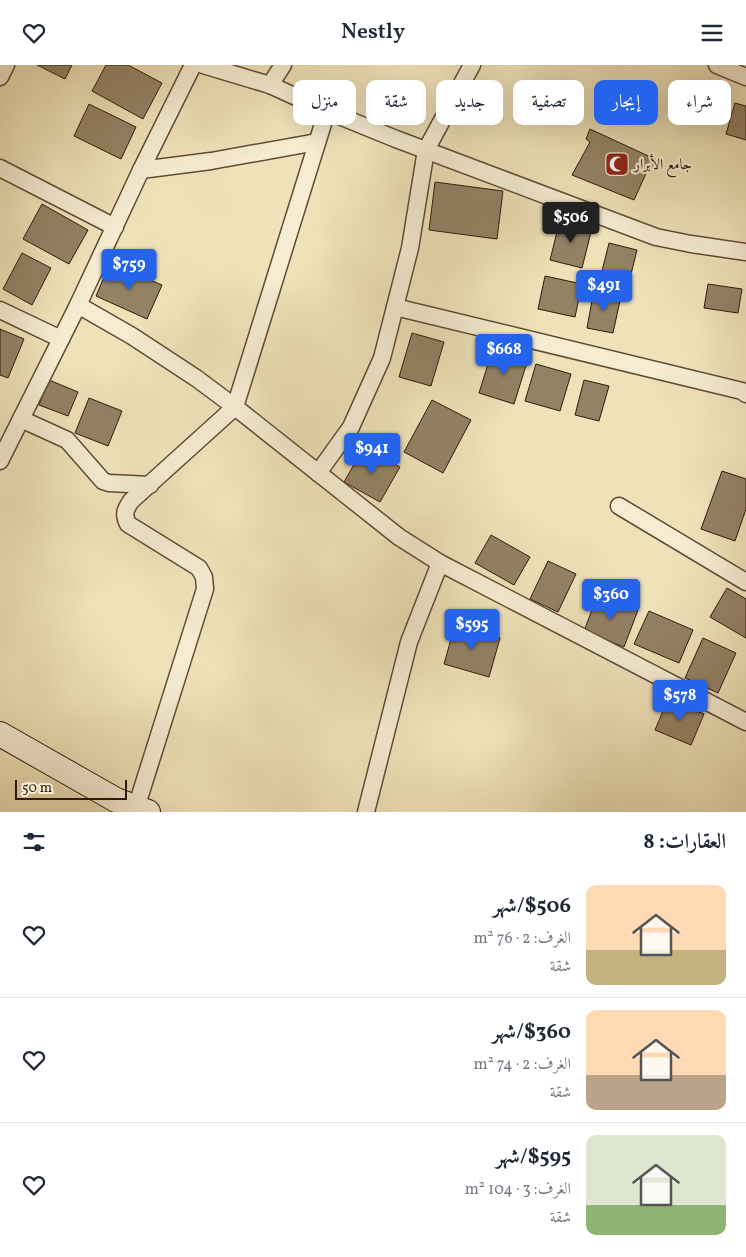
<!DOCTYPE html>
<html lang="ar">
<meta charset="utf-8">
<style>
body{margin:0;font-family:Vollkorn,Amiri,serif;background:#f6f6f7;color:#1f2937;direction:rtl;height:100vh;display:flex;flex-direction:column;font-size:19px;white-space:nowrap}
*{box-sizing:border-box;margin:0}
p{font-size:16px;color:#747a83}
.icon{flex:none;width:28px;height:28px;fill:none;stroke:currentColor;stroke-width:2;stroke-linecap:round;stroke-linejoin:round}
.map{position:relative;height:747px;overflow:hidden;direction:ltr}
.side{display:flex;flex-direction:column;background:#fff;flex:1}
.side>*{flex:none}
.top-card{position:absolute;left:15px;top:15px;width:716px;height:45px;direction:rtl;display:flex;gap:10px}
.scale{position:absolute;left:15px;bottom:12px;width:112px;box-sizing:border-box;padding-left:5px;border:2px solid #32190b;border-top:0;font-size:14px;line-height:18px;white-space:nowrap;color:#32190b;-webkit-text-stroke:4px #f5ecd2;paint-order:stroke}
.price{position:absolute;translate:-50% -42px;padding:0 11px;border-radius:5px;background:#2563eb;color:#fff;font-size:16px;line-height:32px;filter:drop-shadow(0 1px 2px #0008)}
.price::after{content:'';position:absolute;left:50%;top:30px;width:15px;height:11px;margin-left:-8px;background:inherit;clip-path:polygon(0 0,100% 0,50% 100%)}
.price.on{background:#222;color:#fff}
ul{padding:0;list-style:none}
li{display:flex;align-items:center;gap:15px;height:125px;padding:0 20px}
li+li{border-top:1px solid #e0e1e3}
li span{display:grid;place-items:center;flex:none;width:140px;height:100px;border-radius:10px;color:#555}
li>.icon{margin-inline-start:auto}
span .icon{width:60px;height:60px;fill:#fffc;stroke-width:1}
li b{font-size:21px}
h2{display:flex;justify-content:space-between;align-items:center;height:60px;padding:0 20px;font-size:21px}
.chip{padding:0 18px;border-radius:10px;background:#fff;box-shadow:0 5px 20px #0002;font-size:18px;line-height:45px}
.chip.on{background:#2563eb;color:#fff}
header{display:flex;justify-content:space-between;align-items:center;height:65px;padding:0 20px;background:#fff;font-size:22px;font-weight:600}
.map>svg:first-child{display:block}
.building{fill:#948265;stroke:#32190b}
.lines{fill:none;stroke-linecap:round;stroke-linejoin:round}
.street-casing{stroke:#614b36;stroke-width:19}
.secondary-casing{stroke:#32190b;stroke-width:26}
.street{stroke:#f5ecd2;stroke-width:16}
.secondary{stroke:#f5ecd2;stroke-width:24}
.labels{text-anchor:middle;stroke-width:4.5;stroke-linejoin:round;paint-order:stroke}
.poi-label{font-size:15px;fill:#32190b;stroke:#f5ecd2;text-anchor:start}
</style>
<header><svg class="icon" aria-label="menu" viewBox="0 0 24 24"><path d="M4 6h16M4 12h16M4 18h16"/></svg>Nestly<svg class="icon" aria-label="heart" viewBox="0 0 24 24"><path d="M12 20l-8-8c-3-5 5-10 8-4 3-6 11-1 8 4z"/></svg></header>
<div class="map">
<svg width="746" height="747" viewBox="0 0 746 747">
<rect width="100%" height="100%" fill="#efe2b9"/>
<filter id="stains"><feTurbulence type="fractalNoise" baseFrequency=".004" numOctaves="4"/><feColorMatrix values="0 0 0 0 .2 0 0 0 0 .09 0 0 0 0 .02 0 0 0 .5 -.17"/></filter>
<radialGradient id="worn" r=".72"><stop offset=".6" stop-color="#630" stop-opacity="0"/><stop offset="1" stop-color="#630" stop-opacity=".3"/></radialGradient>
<g class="building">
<path d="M37 0H72L65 14Z"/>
<path d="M106 0H128L162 18 143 54 92 26Z"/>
<path d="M735 38 746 41V75L726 69Z"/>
<path d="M89 39 136 62 121 94 74 71Z"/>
<path d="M590 64 657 95 654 102H649L634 135 572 110 590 77 586 74Z"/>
<path d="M435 117 503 126 497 174 429 165Z"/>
<path d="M42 139 88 165 69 199 23 174Z"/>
<path d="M560 155 592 163 582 203 550 195Z"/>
<path d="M609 178 637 185 627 225 599 218Z"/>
<path d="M22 188 51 203 32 240 3 224Z"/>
<path d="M110 198 162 220 147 254 96 231Z"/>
<path d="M545 211 582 219 575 252 538 244Z"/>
<path d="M708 219 742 224 738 248 704 243Z"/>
<path d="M594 225 621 231 613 268 587 263Z"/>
<path d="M0 264 24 274 8 313 0 310Z"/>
<path d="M412 268 444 277 431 321 399 312Z"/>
<path d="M493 283 528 294 514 339 479 328Z"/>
<path d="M536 299 571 309 560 346 525 336Z"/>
<path d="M49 315 78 327 68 351 39 340Z"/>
<path d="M584 315 609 321 599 356 575 350Z"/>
<path d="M89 333 122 346 108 381 75 368Z"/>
<path d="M432 335 471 355 443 408 404 387Z"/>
<path d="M364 382 400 402 380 437 344 417Z"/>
<path d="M722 406 746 414V444L735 476 701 464Z"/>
<path d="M491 470 530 492 514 520 475 498Z"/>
<path d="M548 496 576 509 558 547 530 534Z"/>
<path d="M727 523 746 534V573L710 552Z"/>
<path d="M598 529 638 545 624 582 584 566Z"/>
<path d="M649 546 693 565 679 598 634 579Z"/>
<path d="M455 560 500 573 489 612 444 599Z"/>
<path d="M703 573 736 588 718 628 685 613Z"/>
<path d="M668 634 704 649 691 680 655 665Z"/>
</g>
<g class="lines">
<g class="street-casing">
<g id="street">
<path d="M203 0 270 20 327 46 396 74 656 172 691 179 746 187"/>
<path d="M717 0 746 12"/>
<path d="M0 12 6 0"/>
<path d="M270 20 283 0"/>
<path d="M0 103 115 162"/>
<path d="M141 105 211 96 317 77"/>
<path d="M78 240 132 271 196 313 235 342 399 472 440 498 746 657"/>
<path d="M395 242 742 326 746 329"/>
<path d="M0 245 61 274"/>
<path d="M21 354 67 375 103 416 109 418 150 420"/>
<path d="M0 396 78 240 141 105 193 0"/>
<path d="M318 408 351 362 382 293 410 183 426 85 472 0"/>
<path d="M619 441 746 517"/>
<path d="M136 743 205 524 204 512 199 503 128 459C123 449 125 445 131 436L235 342 327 46"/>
<path d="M366 747 409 577 440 498"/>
</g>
</g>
<g class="secondary-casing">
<path id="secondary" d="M0 669 116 735 148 747"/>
</g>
<use href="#street" class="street"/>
<use href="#secondary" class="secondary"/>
</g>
<defs>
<g id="mosque-square" transform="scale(1.25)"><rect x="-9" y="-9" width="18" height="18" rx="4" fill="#8f2418" stroke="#f5ecd2"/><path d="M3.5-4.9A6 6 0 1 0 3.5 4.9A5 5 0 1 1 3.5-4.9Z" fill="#fff"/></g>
</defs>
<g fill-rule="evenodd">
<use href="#mosque-square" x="617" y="99"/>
</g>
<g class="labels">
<g class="poi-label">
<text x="634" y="104">جامع الأبرار</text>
</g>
</g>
<rect width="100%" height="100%" filter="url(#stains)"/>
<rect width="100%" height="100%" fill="url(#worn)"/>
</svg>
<div class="scale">50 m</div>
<b class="price on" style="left:571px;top:179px">$506</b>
<b class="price" style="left:129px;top:226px">$759</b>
<b class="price" style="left:604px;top:247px">$491</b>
<b class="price" style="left:504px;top:311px">$668</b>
<b class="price" style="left:372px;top:410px">$941</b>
<b class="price" style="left:611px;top:556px">$360</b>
<b class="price" style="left:472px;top:586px">$595</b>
<b class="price" style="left:680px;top:657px">$578</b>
<div class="top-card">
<a class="chip">شراء</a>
<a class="chip on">إيجار</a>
<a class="chip">تصفية</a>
<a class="chip">جديد</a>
<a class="chip">شقة</a>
<a class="chip">منزل</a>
</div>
</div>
<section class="side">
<h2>العقارات: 8<svg class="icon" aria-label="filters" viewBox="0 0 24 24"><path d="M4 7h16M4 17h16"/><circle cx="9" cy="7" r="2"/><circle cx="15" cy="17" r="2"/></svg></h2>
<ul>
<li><span style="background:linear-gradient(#ffd9b3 65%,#c2b280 0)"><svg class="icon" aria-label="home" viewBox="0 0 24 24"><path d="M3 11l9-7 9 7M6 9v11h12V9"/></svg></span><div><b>$506/شهر</b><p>الغرف: 2 · 76 m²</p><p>شقة</p></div><svg class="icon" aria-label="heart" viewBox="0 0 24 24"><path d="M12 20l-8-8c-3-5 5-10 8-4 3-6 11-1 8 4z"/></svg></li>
<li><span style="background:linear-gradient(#ffd9b3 65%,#b9a48a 0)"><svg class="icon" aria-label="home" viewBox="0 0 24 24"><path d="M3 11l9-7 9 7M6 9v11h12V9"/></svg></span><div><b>$360/شهر</b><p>الغرف: 2 · 74 m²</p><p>شقة</p></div><svg class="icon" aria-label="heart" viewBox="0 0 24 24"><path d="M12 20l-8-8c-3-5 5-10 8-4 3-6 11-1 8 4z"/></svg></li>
<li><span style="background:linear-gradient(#dfe7d0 70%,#8fb573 0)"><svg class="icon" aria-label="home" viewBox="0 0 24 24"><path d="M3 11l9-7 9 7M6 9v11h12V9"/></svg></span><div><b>$595/شهر</b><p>الغرف: 3 · 104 m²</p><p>شقة</p></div><svg class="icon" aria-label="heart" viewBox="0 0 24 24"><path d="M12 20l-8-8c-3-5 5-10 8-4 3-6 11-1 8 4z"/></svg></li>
</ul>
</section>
